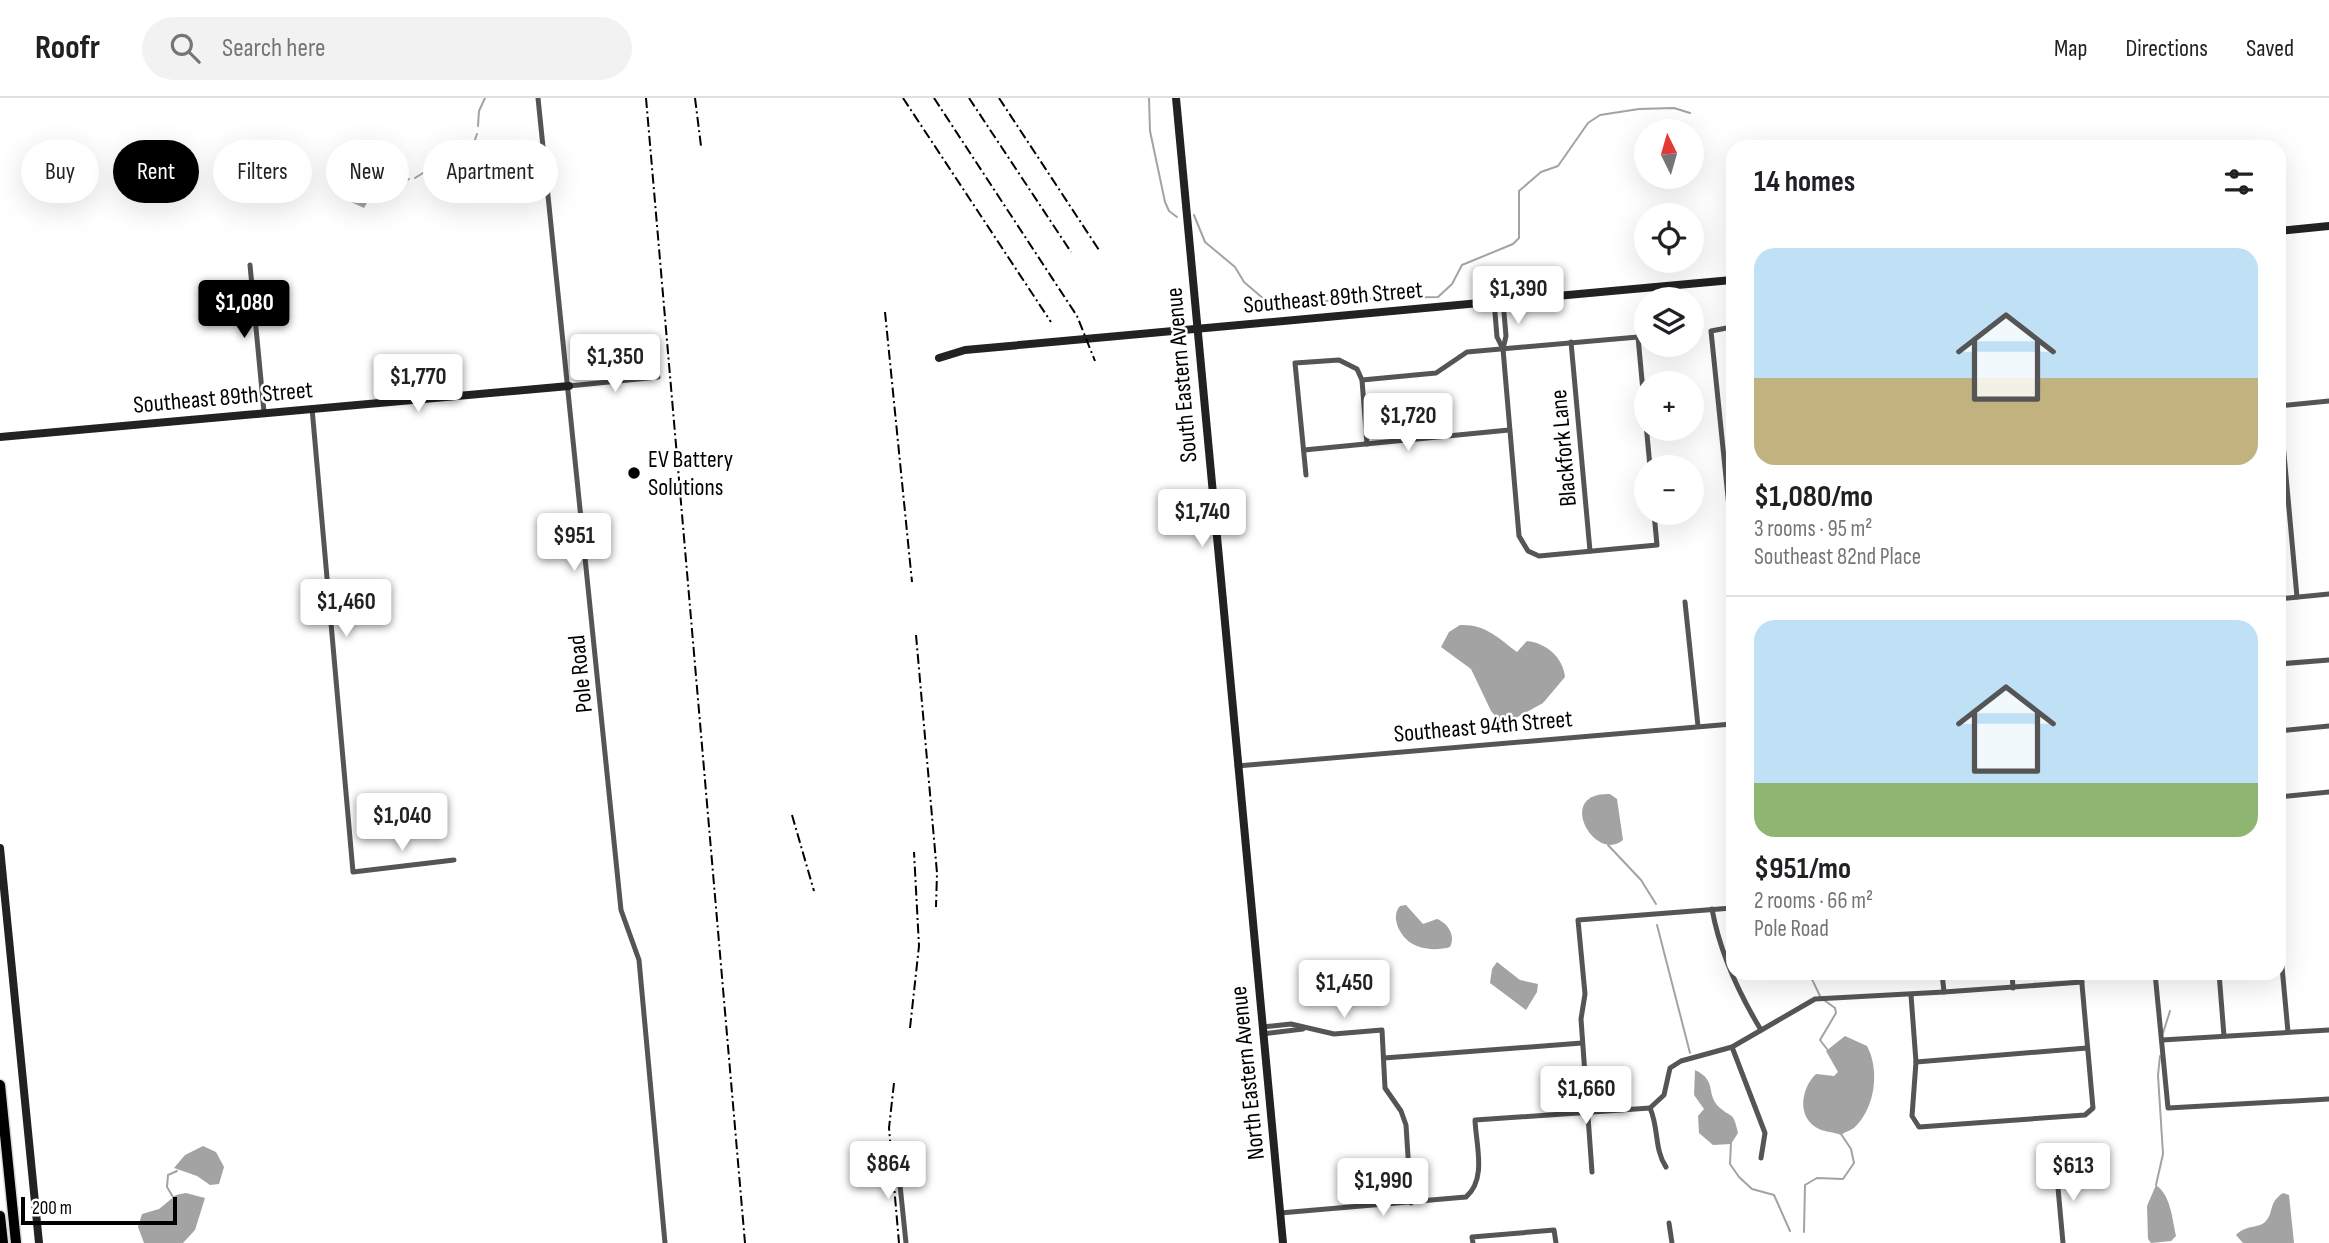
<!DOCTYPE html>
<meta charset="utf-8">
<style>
body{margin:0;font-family:"Sofia Sans Condensed",sans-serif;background:#f2f2f2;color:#202124;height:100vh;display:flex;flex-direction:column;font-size:26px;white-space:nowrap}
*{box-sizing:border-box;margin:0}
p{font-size:23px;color:#757577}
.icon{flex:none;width:38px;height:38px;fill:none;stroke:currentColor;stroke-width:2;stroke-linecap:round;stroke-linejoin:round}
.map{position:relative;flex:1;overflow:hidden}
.sheet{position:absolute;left:1726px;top:42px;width:560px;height:840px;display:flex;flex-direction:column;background:#fff;border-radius:21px;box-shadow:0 7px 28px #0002}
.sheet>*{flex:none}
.hud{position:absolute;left:21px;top:42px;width:665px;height:63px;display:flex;gap:14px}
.needle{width:46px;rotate:355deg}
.fabs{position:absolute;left:1634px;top:21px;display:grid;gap:14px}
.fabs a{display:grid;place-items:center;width:70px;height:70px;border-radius:50%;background:#fff;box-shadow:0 7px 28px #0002;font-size:35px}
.scale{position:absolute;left:21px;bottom:18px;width:156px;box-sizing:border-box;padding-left:7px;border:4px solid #000;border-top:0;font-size:19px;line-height:24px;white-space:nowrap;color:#000;-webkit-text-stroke:5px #fff;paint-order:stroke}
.price{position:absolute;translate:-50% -60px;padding:0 16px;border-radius:7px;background:#fff;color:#222;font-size:23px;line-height:46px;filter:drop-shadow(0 2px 4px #0008)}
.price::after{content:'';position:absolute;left:50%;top:42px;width:21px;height:16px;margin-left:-10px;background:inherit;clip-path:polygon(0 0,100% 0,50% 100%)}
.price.on{background:#000;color:#fff}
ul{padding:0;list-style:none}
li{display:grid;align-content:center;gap:14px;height:371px;padding:0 28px}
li+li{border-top:2px solid #e0e0e0}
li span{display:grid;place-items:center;height:217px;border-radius:21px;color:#555}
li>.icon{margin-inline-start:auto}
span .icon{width:126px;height:126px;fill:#fffc;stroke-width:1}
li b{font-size:30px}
h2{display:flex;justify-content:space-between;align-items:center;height:84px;padding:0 28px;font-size:30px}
.pill{padding:0 24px;border-radius:32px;background:#fff;box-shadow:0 7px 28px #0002;font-size:24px;line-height:63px}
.pill.on{background:#000;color:#fff}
header{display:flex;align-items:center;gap:42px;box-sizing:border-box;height:98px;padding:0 35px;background:#fff;border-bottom:2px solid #e0e0e0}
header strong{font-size:33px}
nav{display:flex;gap:38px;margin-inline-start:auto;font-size:24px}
.search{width:490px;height:63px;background:#f2f2f2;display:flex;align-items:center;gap:18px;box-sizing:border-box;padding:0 24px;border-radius:38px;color:#757577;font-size:26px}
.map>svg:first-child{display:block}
.water{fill:#a3a3a3}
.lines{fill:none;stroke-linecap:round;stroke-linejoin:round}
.stream{stroke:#a3a3a3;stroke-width:2}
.highway-casing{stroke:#dbdbdb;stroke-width:13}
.street{stroke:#555;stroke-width:5}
.secondary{stroke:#222;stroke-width:8}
.highway{stroke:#000;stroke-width:10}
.rail{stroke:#000;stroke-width:2;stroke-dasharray:10 3.5 2 3.5;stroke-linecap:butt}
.poi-dot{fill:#000;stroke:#fff;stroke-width:2.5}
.labels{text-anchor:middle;stroke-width:5;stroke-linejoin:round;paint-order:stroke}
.street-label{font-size:24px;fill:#000;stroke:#fff}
.poi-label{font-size:24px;fill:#000;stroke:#fff;text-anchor:start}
</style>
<header>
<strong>Roofr</strong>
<div class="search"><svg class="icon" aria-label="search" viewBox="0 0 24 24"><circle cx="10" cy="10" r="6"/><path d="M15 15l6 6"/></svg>Search here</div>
<nav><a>Map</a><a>Directions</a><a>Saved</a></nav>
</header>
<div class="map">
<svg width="2329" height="1145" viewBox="0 0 2329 1145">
<rect width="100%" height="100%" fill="#fff"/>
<g class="water">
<path d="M358 57C372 68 373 98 364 110L351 104 346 64 350 59Z"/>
<path d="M1460 527C1486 526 1498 540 1517 554L1527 543C1546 545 1563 559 1565 579L1543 605 1503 627 1491 613 1471 571 1441 549 1449 534Z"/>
<path d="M1610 696 1617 701 1623 742C1595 766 1554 694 1610 696Z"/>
<path d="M1406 807 1423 826 1437 821C1448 825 1456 838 1450 849 1440 852 1427 852 1417 848 1402 843 1389 820 1400 808Z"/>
<path d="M1497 864 1520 882 1538 886 1537 894 1526 912 1490 885 1492 871Z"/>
<path d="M1845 938 1867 948C1880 972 1875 1009 1856 1028 1851 1033 1846 1033 1841 1037 1834 1034 1825 1034 1819 1031 1796 1020 1801 990 1816 976L1834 978 1838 974 1826 953Z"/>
<path d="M1695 972C1718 983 1705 995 1719 1009 1732 1021 1733 1012 1738 1035L1731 1046 1713 1047 1699 1035 1698 1018 1704 1011 1694 997Z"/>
<path d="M203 1048 216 1054 224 1069 219 1086 210 1087 197 1078 174 1070 185 1057Z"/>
<path d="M2156 1087C2171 1098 2172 1120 2176 1138L2171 1143 2151 1145 2148 1141 2147 1108Z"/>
<path d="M186 1095 205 1100 195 1132 183 1145H144L138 1129 142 1116 159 1111 176 1097Z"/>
<path d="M2283 1095 2289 1097 2294 1145H2243L2236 1137C2247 1126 2259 1131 2266 1123 2274 1114 2268 1105 2283 1095Z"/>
</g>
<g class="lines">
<g class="stream">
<path d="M1149 0 1150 33 1165 104 1169 113 1177 119"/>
<path d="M478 28 479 13 485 0"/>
<path d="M447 60 473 47 477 36"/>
<path d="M415 80 439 65"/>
<path d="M371 96 409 81"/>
<path d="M1194 117 1205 144 1235 169 1244 184 1265 202 1311 206 1338 201 1438 199 1452 186 1462 167 1513 146 1519 140V93L1541 74 1558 68 1588 25 1600 17 1639 11 1674 10 1690 15"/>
<path d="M1608 747 1641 782 1656 806"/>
<path d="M1657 827 1690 955"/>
<path d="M1809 875 1820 898"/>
<path d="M1824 902 1835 910 1836 915 1820 942 1827 951"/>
<path d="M2163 935 2170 913"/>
<path d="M1731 1044 1730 1066 1739 1079 1752 1091 1774 1097 1790 1133"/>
<path d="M2156 1087 2163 1056 2158 977 2160 958"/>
<path d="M173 1099 167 1089 168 1077 177 1073"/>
<path d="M1804 1134 1805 1087 1817 1080 1843 1081 1854 1065 1851 1051 1841 1036"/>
</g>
<g class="highway-casing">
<g id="highway">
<path d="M0 987 16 1145"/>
<path d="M0 1118 3 1145"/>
</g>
</g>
<g class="street">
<path d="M538 0 621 812 639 862 665 1145"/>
<path d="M250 167 264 314"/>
<path d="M1494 203 1497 239 1503 251"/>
<path d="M1503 203 1506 238 1503 251 1519 438 1528 453 1539 458 1657 447 1654 415"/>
<path d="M1732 229 1711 233 1732 438"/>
<path d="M1571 244 1590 453"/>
<path d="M1362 282 1436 275 1467 254 1638 239 1650 369"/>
<path d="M569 288 658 279"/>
<path d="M2278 290 2297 499"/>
<path d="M2278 308 2329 303"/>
<path d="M312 310 353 774 454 762"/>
<path d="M1304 352 1509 332"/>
<path d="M1306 377 1295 265 1339 262 1357 271 1362 282 1367 346"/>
<path d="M2278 501 2329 496"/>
<path d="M1685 504 1698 628"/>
<path d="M2278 566 2329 562"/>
<path d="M2278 633 2329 628"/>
<path d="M1237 668 1732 626"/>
<path d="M2278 699 2329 694"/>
<path d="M1712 811C1720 855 1738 894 1761 932"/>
<path d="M2278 825 2288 934"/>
<path d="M2012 875 2013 890"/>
<path d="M2155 875 2168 1010 2329 1001"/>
<path d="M2219 875 2224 938"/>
<path d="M1944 894 2082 884"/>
<path d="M1911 897 1916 964 1912 1018 1919 1029 2085 1017 2093 1010 2081 875"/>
<path d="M1262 929 1291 926 1334 936 1382 932 1385 990 1401 1013 1406 1027 1411 1105"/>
<path d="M1262 936 1303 931"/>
<path d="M2162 942 2329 932"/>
<path d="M1732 949 1765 1035 1761 1060"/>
<path d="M1384 960 1582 945"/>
<path d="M1916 964 2087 950"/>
<path d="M1650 1010 1664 997 1670 970 1681 963 1732 949 1815 901 1944 894 1942 875"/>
<path d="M897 1058 906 1145"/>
<path d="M2056 1068 2063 1145"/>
<path d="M1592 1074 1581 921 1585 896 1578 822 1732 810"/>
<path d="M1280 1115 1466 1099C1487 1081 1476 1047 1475 1022L1650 1010C1659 1030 1654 1051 1666 1069"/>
<path d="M1669 1125 1672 1145"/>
<path d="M1473 1145 1472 1139 1554 1132 1556 1145"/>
</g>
<g class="secondary">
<path d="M1176 0 1283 1145"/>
<path d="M2278 133 2329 128"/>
<path d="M939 260 965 252 1732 182"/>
<path d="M0 339 569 288"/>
<path d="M0 750 39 1145"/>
</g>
<use href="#highway" class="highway"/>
<g class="rail">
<path d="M646 0 745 1145"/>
<path d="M695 0 701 48"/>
<path d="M903 0 1051 224"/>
<path d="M934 0 1077 218 1095 263"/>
<path d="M969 0 1071 154"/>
<path d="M999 0 1099 152"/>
<path d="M885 214 912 484"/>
<path d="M916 537 937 775 936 809"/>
<path d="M792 717 814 793"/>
<path d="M910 930 919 848 914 754"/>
<path d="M894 985 889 1030 899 1145"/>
</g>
</g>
<circle class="poi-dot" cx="634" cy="375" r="7"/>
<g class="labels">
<g class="street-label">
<text transform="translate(1333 199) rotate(-5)" y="8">Southeast 89th Street</text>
<text transform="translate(1181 277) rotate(-95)" y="8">South Eastern Avenue</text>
<text transform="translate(223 299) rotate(-5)" y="8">Southeast 89th Street</text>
<text transform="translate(1563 350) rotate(-95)" y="8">Blackfork Lane</text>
<text transform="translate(580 576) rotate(-96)" y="8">Pole Road</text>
<text transform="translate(1483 628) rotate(-5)" y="8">Southeast 94th Street</text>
<text transform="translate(1247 975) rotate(-96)" y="8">North Eastern Avenue</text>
</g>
<g class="poi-label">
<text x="648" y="369">EV Battery<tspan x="648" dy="28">Solutions</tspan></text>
</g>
</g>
</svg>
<div class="fabs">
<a><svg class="needle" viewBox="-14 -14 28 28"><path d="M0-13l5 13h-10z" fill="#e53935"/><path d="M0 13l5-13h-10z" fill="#757577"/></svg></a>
<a><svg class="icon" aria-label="locate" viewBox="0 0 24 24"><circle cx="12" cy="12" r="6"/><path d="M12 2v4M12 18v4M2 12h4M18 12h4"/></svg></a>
<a><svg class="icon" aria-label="layers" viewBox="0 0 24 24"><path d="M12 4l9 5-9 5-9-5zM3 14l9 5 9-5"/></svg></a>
<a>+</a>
<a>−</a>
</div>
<div class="scale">200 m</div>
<b class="price" style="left:1518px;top:228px">$1,390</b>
<b class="price on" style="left:244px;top:242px">$1,080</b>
<b class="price" style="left:615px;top:296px">$1,350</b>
<b class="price" style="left:418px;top:316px">$1,770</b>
<b class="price" style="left:1408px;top:355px">$1,720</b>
<b class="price" style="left:1202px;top:451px">$1,740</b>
<b class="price" style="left:574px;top:475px">$951</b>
<b class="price" style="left:346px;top:541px">$1,460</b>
<b class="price" style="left:402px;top:755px">$1,040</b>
<b class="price" style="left:1344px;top:922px">$1,450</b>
<b class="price" style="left:1586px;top:1028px">$1,660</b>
<b class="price" style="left:888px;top:1103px">$864</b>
<b class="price" style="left:2073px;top:1105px">$613</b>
<b class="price" style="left:1383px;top:1120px">$1,990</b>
<div class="hud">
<a class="pill">Buy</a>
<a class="pill on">Rent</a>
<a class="pill">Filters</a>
<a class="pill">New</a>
<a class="pill">Apartment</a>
</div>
<section class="sheet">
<h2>14 homes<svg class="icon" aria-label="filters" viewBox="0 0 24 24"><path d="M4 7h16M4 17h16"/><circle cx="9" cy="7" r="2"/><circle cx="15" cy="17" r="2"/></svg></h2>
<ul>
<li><span style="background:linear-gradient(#bfe0f5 60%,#c2b280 0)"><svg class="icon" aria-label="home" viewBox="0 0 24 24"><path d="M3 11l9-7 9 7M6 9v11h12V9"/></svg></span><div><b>$1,080/mo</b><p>3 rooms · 95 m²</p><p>Southeast 82nd Place</p></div></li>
<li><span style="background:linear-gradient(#bfe0f5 75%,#8fb573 0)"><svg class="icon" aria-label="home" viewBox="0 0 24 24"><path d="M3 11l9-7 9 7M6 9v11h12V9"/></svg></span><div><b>$951/mo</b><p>2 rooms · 66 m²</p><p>Pole Road</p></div></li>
</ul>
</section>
</div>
